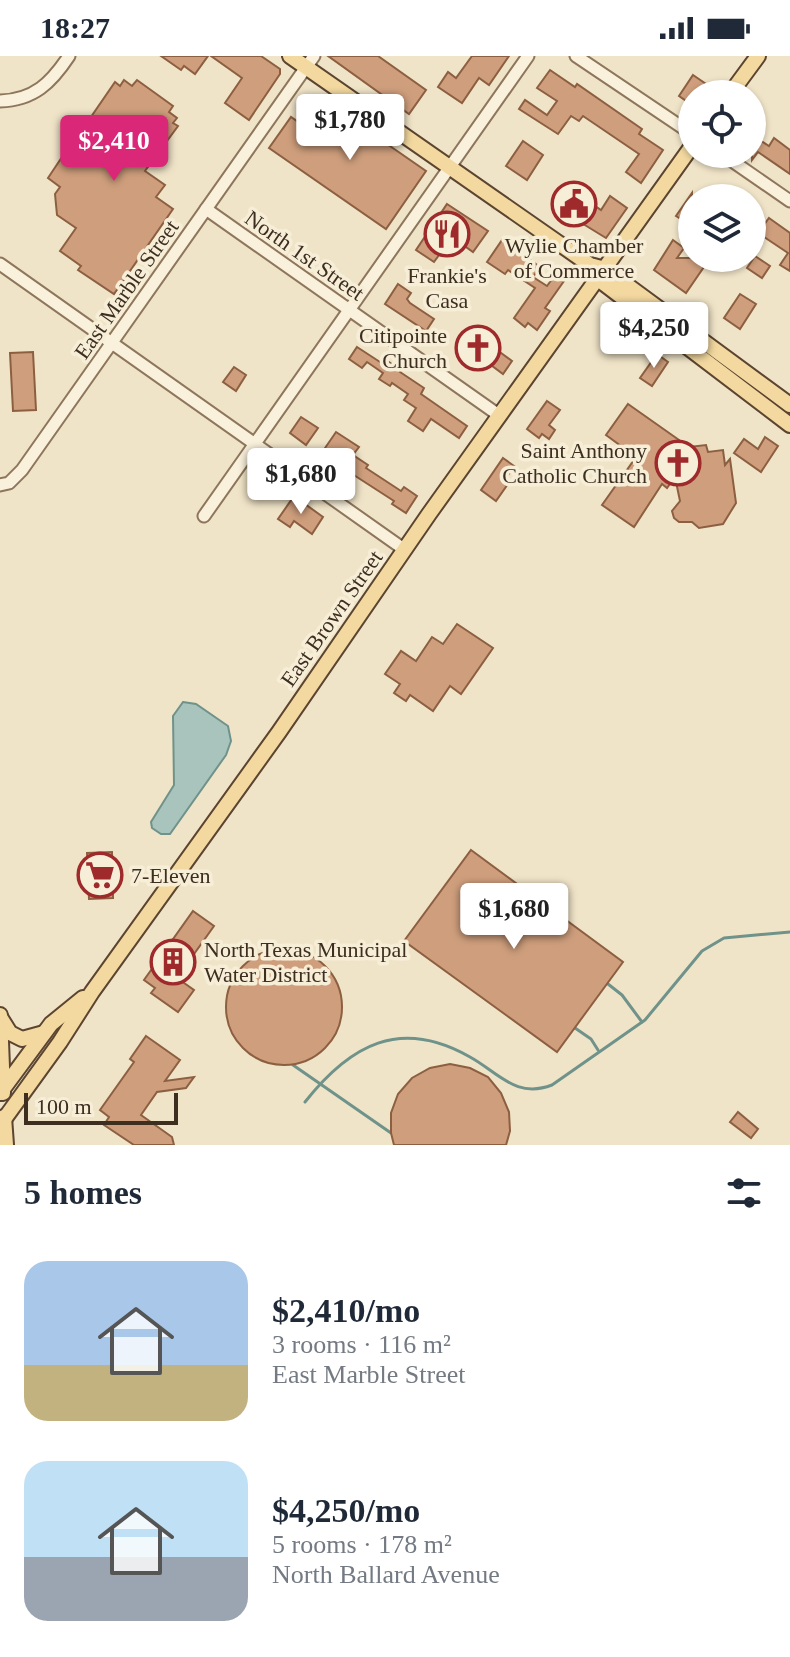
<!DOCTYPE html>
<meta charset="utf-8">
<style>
body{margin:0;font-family:"Times New Roman",serif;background:#f6f6f7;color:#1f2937;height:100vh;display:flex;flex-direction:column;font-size:30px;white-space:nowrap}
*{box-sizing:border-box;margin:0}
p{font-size:26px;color:#747a83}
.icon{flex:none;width:44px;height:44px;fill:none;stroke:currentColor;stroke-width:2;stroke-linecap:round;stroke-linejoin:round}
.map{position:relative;height:1089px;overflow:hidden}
.drawer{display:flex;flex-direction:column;background:#fff;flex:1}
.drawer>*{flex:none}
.fabs{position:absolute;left:678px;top:24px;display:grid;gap:16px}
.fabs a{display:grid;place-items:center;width:88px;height:88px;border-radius:50%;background:#fff;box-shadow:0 2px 6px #0004;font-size:40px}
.scale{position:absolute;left:24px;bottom:20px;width:154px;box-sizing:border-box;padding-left:8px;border:4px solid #3d2e20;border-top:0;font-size:22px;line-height:28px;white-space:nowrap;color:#3d2e20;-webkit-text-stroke:6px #f7eed8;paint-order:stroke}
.price{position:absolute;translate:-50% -68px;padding:0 18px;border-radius:8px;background:#fff;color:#222;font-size:26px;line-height:52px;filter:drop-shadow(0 2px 4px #0008)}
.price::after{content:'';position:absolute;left:50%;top:48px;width:24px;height:18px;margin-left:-12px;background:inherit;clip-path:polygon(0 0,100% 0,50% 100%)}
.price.selected{background:#db2777;color:#fff}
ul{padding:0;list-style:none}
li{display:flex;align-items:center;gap:24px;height:200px;padding:0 24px}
li span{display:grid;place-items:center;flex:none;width:224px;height:160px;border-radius:24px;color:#555}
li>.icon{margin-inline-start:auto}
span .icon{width:96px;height:96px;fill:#fffc;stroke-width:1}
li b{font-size:34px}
h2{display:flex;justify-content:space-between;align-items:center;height:96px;padding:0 24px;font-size:34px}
.status{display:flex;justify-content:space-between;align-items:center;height:56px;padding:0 40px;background:#fff;direction:ltr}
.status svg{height:22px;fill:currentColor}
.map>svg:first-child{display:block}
.water{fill:#a9c4bc;stroke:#6f938a;stroke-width:2}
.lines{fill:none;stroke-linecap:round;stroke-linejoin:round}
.stream{stroke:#6f938a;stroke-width:3}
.building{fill:#cf9f7d;stroke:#8d5f41;stroke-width:2}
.minor-casing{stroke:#8d765c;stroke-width:15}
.major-casing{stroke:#5b4430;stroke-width:18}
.minor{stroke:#faf1dc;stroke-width:11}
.major{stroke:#f3d9a0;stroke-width:14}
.labels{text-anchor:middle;stroke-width:7;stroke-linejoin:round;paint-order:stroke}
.poi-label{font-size:22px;fill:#3d2e20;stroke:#f7eed8}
.street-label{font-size:22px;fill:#3d2e20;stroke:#f7eed8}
</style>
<div class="status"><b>18:27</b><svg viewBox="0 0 49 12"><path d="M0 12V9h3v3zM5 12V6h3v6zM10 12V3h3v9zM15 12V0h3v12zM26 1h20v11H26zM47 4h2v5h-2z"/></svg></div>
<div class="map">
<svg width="790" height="1089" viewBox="0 0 790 1089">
<rect width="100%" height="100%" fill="#f0e4c8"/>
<path class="water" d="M183 646 196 648 228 670 231 685 226 699 170 778H161L152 772 151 766 174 729 173 660Z"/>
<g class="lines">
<g class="stream">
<path d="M608 928 622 939 642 966"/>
<path d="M575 972 591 983 598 994"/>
<path d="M293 1009 391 1077"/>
<path d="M305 1046C350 989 400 961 470 1001 499 1017 516 1043 552 1029L645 964 702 895 724 882 790 876"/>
</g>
</g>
<g class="building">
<path d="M161 0H208L195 18 184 10 181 14Z"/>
<path d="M211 0H261L280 13V18L249 64 225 47 242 22Z"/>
<path d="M328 0H378L426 34 409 58Z"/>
<path d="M472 0H509L489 29 479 22 462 47 438 31 448 16 456 22Z"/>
<path d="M550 14 575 31 577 28 642 73 639 78 663 94 641 127 626 116 639 98 583 60 579 65 571 60 558 78 519 53 525 44 547 59 557 45 537 32Z"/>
<path d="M693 19 712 32 708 38H692V49L679 40Z"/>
<path d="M124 24 132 30 137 24 173 50 169 56 177 62 173 67 178 70 145 115 165 129 156 141 173 153 114 238 78 214 81 210 60 195 76 172 57 159 55 138 60 131 48 122 70 89 62 83 75 65 84 71 115 26 120 30Z"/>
<path d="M322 43 426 115 386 173 269 92 291 61 304 70Z"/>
<path d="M752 79 769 90 774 82 790 94V118L758 96 752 104Z"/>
<path d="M523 85 543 99 527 124 506 110Z"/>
<path d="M575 136 601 154 610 140 627 152 606 182 562 155Z"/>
<path d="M692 137V170L676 160Z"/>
<path d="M447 148 488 175 473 196 452 181 434 206 416 194Z"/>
<path d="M769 162 790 177V215L780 209 788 197 758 177Z"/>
<path d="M502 184 540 211 533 221 547 230 555 219 564 225 545 252 550 255 537 274 528 267 525 271 514 262 535 232 508 214 505 218 487 206Z"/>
<path d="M673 184 684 192 677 202H703L708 205 686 237 654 214Z"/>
<path d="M755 200 770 210 762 222 747 212Z"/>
<path d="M398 228 411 237 407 243 410 247 434 263 426 275 385 248Z"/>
<path d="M740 238 756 248 740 273 724 262Z"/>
<path d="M477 272 489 281 486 286 512 305 503 318 480 301 476 307 471 304 469 307 458 299Z"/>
<path d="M357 291 380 306 383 302 401 314 400 316 424 332 421 338 467 370 459 382 431 363 423 375 408 365 416 352 404 344 408 338 392 327 390 330 379 323 383 317 367 306 362 312 349 303Z"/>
<path d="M33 296 36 354 13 355 10 297Z"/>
<path d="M657 298 668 306 652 330 640 322Z"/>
<path d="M234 311 246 319 236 335 223 326Z"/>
<path d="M547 345 560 354 549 369 555 374 549 383 542 378 539 382 527 373Z"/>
<path d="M628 348 689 391 706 389 708 396 723 394 725 409 730 403 736 447 723 468 699 472 692 466H679L674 462 672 455 680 445 675 421 667 432 662 428 634 471 602 449 636 401 606 379Z"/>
<path d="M301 361 318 372 306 389 290 377Z"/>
<path d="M336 376 359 391 353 399 368 409 366 412 401 435 404 431 417 440 406 457 392 448 394 445 346 414 347 412 323 395Z"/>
<path d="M765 381 778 390 761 416 734 397 744 383 758 393Z"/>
<path d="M503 402 514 410 506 422 510 425 496 445 481 434Z"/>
<path d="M294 440 323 461 312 478 294 465 290 471 278 463Z"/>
<path d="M457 568 493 592 461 638 450 630 433 655 410 639 406 645 394 637 400 628 385 618 401 595 416 605 432 581 443 588Z"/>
<path d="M471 794 623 906 557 996 404 885Z"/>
<path d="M112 796 113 842 89 843 87 797Z"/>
<path d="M193 855 214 870 177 922 194 934 178 956 151 937 155 932 144 924Z"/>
<circle cx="284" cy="951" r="58"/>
<path d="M146 980 180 1004 165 1025 194 1021 186 1032 157 1036 141 1059 172 1081 174 1089H134L104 1069 109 1061 100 1054 134 1006 130 1003Z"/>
<path d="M450 1008 470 1012 488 1021 501 1037 509 1056 510 1075 506 1089H394L391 1077V1057L398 1038 412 1022 430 1012Z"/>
<path d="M738 1056 758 1073 751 1082 730 1066Z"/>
</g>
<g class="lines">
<g class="minor-casing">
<g id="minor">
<path d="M576 0 692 78"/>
<path d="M0 45C34 44 51 27 69 0"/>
<path d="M722 98 790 145"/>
<path d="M206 153 500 360"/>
<path d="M0 208 405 494"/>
<path d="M0 429 9 427 22 414 314 0"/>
<path d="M204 460 528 0"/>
</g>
</g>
<g class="major-casing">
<g id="major">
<path d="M290 0 590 209 605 213 790 349"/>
<path d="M730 38 758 0"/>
<path d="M594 216 598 223 790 369"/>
<path d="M0 959 3 1037"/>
<path d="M0 961 10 977 22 983 44 977"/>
<path d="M0 1037 51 968 83 942"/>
<path d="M4 1061 6 1089"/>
<path d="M0 1069 60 986 92 936 279 676 429 458 692 90"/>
</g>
</g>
<use href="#minor" class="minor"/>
<use href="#major" class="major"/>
</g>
<defs>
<g id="civic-ring" transform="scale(2.3)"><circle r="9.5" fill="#f7eed8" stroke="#9e2a2b" stroke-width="1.5"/><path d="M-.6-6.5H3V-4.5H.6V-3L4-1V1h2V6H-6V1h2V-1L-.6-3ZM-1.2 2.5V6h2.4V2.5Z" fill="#9e2a2b"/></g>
<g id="restaurant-ring" transform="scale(2.3)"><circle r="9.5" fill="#f7eed8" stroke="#9e2a2b" stroke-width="1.5"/><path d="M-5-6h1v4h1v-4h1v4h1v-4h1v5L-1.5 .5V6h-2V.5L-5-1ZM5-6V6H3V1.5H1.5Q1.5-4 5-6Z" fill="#9e2a2b"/></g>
<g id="church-ring" transform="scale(2.3)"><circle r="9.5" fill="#f7eed8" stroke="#9e2a2b" stroke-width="1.5"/><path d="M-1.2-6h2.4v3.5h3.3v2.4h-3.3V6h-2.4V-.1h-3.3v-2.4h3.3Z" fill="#9e2a2b"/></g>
<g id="supermarket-ring" transform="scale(2.3)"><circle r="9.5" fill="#f7eed8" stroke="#9e2a2b" stroke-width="1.5"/><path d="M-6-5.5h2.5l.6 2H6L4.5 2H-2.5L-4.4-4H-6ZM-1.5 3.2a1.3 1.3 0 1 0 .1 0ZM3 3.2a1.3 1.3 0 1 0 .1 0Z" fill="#9e2a2b"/></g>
<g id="building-ring" transform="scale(2.3)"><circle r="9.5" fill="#f7eed8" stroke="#9e2a2b" stroke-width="1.5"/><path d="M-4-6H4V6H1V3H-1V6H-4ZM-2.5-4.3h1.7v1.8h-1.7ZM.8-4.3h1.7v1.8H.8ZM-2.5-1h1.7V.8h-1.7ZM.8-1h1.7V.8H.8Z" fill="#9e2a2b"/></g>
</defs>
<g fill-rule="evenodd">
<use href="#civic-ring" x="574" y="148"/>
<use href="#restaurant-ring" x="447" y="178"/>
<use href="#church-ring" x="478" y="292"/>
<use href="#church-ring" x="678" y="407"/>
<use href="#supermarket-ring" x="100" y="819"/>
<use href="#building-ring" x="173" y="906"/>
</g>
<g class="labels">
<g class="poi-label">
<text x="574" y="197">Wylie Chamber<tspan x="574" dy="25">of Commerce</tspan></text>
<text x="447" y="227">Frankie's<tspan x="447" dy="25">Casa</tspan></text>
<text x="447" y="287" text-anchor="end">Citipointe<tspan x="447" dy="25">Church</tspan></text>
<text x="647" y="402" text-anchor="end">Saint Anthony<tspan x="647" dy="25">Catholic Church</tspan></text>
<text x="131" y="827" text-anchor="start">7-Eleven</text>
<text x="204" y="901" text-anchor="start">North Texas Municipal<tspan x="204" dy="25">Water District</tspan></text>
</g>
<g class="street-label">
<text transform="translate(305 199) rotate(35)" y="8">North 1st Street</text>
<text transform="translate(126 233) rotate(-55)" y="8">East Marble Street</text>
<text transform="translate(331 562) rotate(-55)" y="8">East Brown Street</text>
</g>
</g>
</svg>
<div class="fabs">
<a><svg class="icon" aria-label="locate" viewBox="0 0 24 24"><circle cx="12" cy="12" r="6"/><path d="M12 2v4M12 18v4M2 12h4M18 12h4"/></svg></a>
<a><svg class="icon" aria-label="layers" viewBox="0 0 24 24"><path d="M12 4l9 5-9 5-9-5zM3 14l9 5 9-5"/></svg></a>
</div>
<div class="scale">100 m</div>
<b class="price" style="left:350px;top:106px">$1,780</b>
<b class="price selected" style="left:114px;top:127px">$2,410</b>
<b class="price" style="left:654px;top:314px">$4,250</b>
<b class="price" style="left:301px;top:460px">$1,680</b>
<b class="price" style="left:514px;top:895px">$1,680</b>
</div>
<section class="drawer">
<h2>5 homes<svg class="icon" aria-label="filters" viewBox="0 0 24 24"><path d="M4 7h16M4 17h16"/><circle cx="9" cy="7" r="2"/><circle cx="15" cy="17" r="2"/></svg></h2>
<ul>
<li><span style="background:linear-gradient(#a9c7e8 65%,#c2b280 0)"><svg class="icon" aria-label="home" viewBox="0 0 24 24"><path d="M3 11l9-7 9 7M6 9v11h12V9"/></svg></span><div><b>$2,410/mo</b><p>3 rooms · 116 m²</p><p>East Marble Street</p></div></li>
<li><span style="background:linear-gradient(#bfe0f5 60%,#9aa5b1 0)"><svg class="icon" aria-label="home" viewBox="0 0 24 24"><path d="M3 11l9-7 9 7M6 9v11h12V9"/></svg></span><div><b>$4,250/mo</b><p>5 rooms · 178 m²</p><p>North Ballard Avenue</p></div></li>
</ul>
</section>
